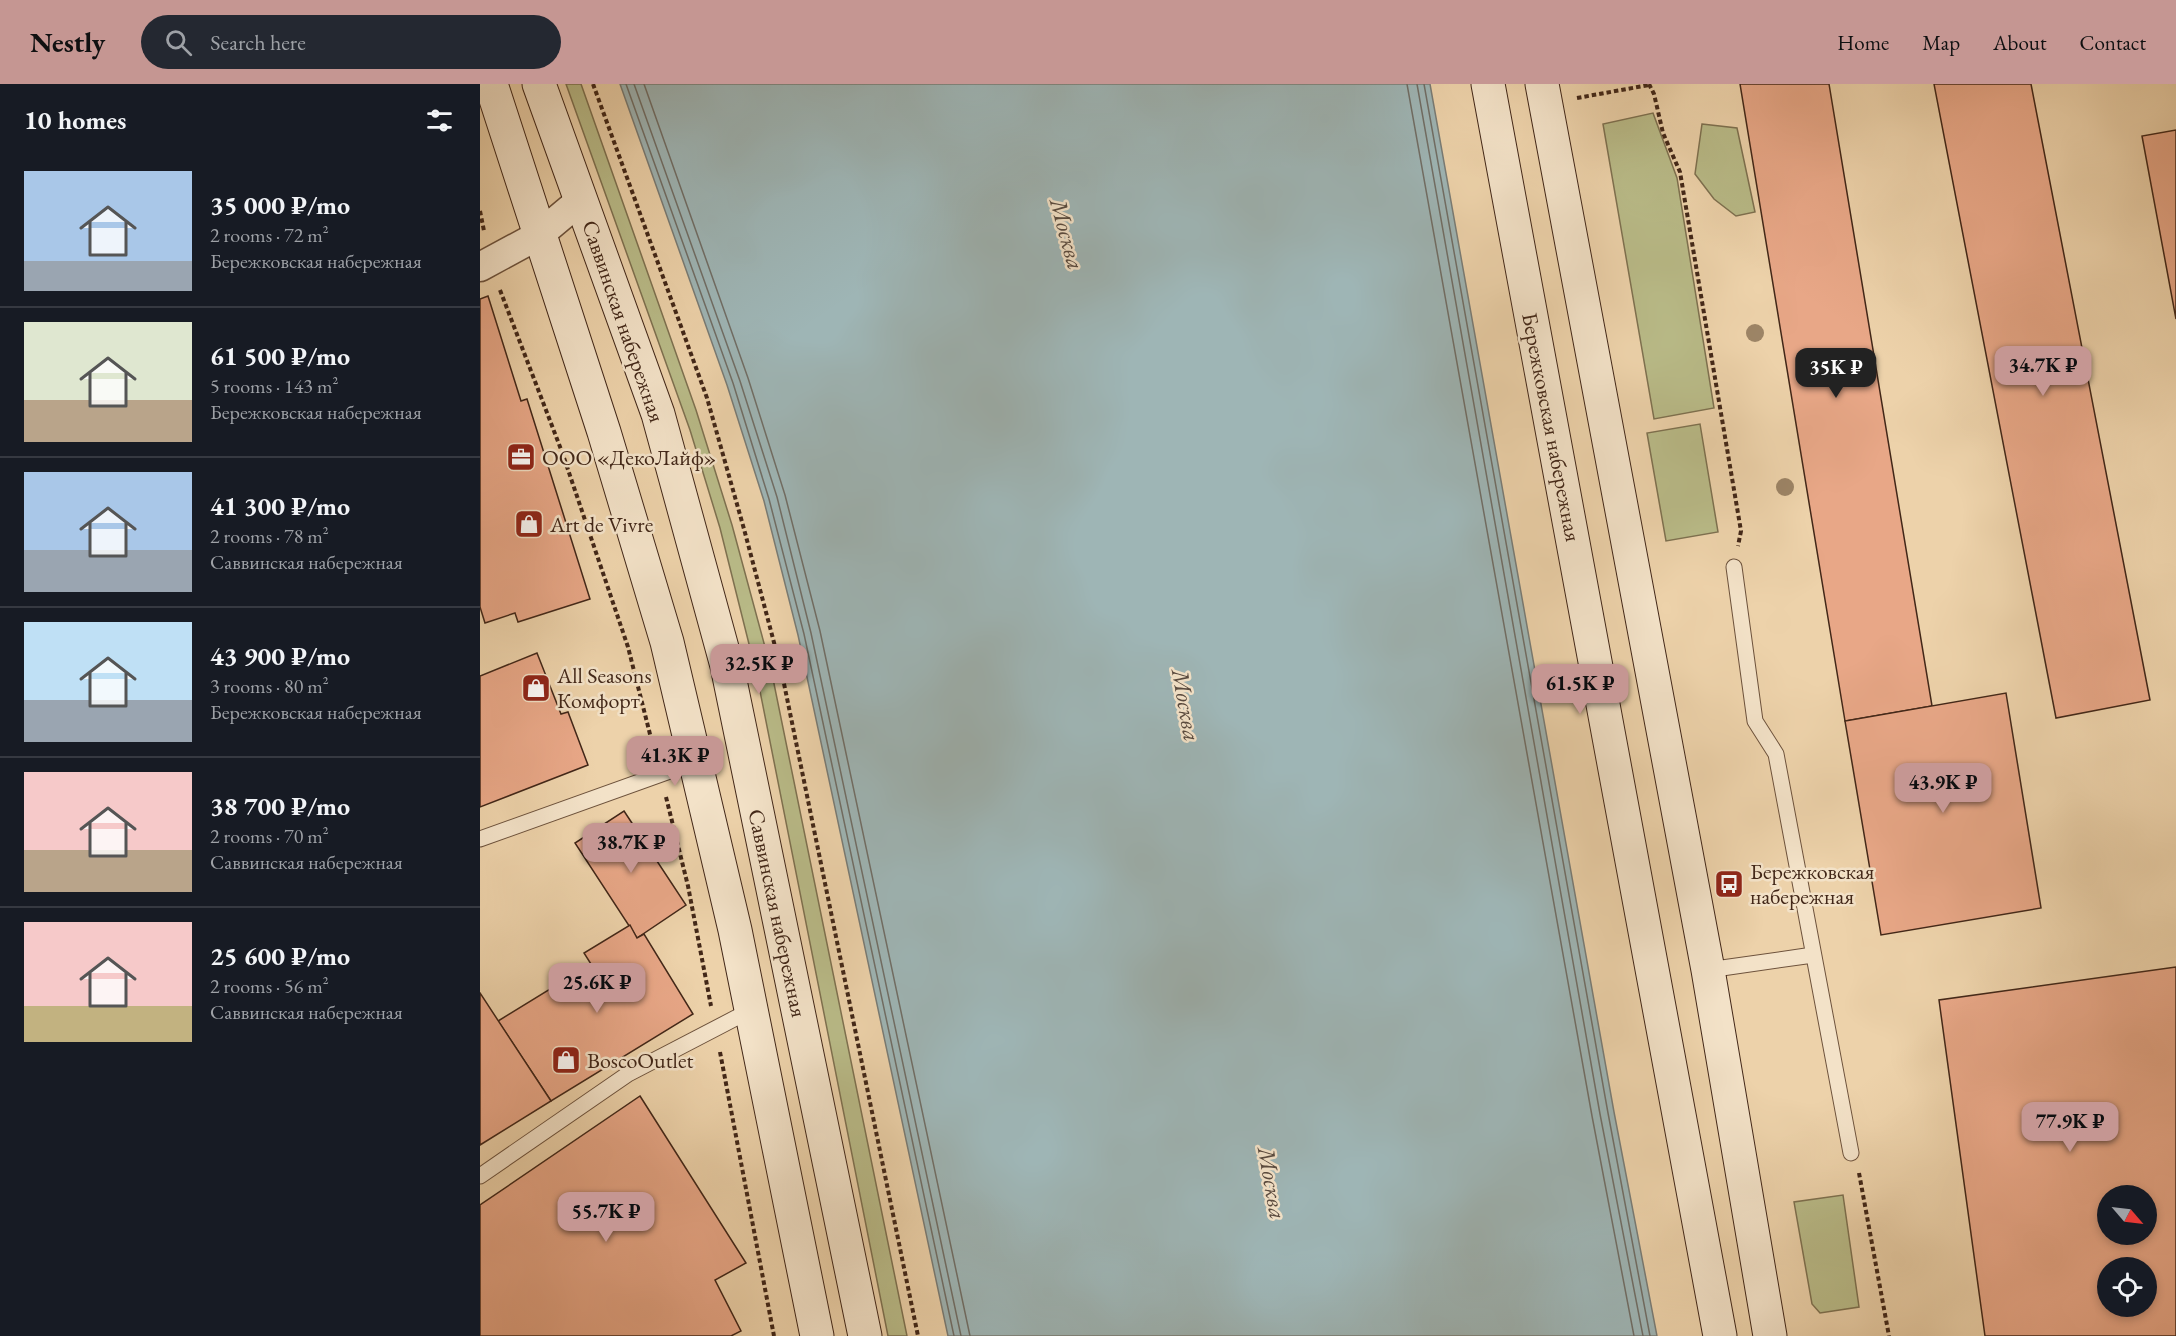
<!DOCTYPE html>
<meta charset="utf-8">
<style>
body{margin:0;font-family:"EB Garamond",serif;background:#242831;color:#f1f3f6;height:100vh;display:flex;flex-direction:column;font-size:22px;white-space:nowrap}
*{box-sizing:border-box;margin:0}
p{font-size:20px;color:#9ea1a6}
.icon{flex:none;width:33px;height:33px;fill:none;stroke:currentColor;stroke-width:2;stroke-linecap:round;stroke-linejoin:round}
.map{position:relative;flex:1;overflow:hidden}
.panel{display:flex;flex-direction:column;background:#171b24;width:480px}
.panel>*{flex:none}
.needle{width:39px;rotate:118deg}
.controls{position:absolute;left:1617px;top:1101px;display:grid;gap:12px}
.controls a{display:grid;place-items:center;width:60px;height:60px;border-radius:50%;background:#171b24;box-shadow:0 3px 9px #0003;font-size:30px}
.price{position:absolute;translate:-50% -51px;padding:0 14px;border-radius:12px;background:#c59692;color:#111;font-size:20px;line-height:39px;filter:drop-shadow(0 2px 3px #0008)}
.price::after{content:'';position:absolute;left:50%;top:36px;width:18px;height:14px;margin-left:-9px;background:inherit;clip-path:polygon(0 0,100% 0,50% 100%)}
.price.current{background:#222;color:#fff}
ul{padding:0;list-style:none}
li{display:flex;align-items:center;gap:18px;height:150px;padding:0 24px}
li+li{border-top:2px solid #363941}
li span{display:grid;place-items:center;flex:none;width:168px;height:120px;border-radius:0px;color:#555}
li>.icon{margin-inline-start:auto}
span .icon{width:72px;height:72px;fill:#fffc;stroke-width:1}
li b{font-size:26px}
h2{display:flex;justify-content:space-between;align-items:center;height:72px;padding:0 24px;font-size:26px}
header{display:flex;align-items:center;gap:36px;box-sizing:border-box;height:84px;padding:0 30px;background:#c59692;color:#111}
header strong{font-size:28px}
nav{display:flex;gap:33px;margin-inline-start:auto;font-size:21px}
.search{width:420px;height:54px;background:#242831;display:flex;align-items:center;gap:15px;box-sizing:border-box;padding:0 21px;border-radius:33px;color:#9ea1a6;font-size:22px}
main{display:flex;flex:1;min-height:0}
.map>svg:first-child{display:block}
.green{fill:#b9bb88;stroke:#7e7150;stroke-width:1.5}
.water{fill:#9eb5b5;stroke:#797c76;stroke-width:1.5}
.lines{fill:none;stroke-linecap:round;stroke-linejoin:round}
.shore{stroke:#706e66;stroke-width:1.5}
.building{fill:#e8a787;stroke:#422718;stroke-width:1.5;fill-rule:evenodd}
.lane-casing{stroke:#6d523c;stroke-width:17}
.street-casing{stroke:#6d523c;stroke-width:31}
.secondary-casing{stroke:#422718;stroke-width:35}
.path{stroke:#422718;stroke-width:4;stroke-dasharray:4.5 3;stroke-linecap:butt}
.lane{stroke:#f3e2c8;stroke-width:15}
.street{stroke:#f3e2c8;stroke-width:28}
.secondary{stroke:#f3e2c8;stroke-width:33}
.tree{fill:#9c8466}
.labels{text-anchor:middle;stroke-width:5;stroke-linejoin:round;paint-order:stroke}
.street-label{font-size:22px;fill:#422718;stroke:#f3e2c8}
.poi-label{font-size:22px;fill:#422718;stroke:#f3e2c8;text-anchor:start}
.water-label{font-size:24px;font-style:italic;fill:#594a3f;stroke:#f3e2c8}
</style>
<header>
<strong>Nestly</strong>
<div class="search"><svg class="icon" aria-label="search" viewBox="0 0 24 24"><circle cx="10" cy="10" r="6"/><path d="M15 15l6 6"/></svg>Search here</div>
<nav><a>Home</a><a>Map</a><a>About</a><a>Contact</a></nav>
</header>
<main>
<section class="panel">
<h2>10 homes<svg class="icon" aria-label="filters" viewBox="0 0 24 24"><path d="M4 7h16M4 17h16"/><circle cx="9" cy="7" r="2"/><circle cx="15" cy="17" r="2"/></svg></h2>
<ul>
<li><span style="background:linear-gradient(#a9c7e8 75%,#9aa5b1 0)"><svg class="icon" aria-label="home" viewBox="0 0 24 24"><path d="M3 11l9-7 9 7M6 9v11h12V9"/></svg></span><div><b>35 000 ₽/mo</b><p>2 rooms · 72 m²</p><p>Бережковская набережная</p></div></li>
<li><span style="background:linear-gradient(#dfe7d0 65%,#b9a48a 0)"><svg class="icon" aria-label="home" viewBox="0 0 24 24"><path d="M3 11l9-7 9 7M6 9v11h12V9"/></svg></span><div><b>61 500 ₽/mo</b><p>5 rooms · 143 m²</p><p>Бережковская набережная</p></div></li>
<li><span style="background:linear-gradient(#a9c7e8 65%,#9aa5b1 0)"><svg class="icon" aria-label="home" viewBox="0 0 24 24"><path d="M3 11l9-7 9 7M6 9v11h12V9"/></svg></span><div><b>41 300 ₽/mo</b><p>2 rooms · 78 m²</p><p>Саввинская набережная</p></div></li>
<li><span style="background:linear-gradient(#bfe0f5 65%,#9aa5b1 0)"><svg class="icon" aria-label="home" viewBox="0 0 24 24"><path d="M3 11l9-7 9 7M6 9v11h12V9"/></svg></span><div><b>43 900 ₽/mo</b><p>3 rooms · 80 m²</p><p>Бережковская набережная</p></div></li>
<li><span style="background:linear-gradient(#f6c9c9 65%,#b9a48a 0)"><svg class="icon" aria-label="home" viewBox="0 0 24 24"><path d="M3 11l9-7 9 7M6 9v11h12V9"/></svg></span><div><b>38 700 ₽/mo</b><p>2 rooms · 70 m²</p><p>Саввинская набережная</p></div></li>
<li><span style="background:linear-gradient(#f6c9c9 70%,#c2b280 0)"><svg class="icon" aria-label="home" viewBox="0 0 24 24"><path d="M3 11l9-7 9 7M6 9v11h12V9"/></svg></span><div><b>25 600 ₽/mo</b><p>2 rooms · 56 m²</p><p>Саввинская набережная</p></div></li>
</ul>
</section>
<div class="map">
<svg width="1696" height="1252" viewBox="0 0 1696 1252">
<rect width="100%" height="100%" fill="#edd2aa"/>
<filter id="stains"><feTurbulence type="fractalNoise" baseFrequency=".00333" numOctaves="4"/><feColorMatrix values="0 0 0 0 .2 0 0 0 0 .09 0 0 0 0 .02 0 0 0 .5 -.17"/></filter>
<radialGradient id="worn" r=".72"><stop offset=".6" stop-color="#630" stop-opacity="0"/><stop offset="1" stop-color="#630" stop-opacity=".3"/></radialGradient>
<g class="green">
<path d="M86 0H101L216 326 252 441 291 585 427 1252H408L277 592 240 444 210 346Z"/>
<path d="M1173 29 1197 94 1234 324 1174 335 1123 40Z"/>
<path d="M1222 40 1257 44 1275 128 1256 132 1234 115 1215 90Z"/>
<path d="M1220 340 1238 448 1186 457 1167 349Z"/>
<path d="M1363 1111 1379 1223 1340 1229 1332 1220 1314 1118Z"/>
</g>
<path class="water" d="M140 0H950L1134 1028 1177 1252H468L318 551 284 417 247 301Z"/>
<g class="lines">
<g class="shore">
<path d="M146 0 253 299 289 415 324 550 474 1252"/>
<path d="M154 0 260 297 297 413 331 549 481 1252"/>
<path d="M164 0 268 294 305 411 340 547 490 1252"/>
<path d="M927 0 1112 1032 1154 1252"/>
<path d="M937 0 1120 1030 1163 1252"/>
<path d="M944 0 1128 1029 1170 1252"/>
</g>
</g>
<g class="building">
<path d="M1260 0H1349L1452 622 1365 637Z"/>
<path d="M1454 0H1551L1670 616 1576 634Z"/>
<path d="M1696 46V235L1662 52Z"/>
<path d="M8 212 41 317 47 315 110 515 38 538 35 529 5 539 0 523V215Z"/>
<path d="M57 569 81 630 88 628 108 681 0 723V592Z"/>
<path d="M1526 609 1561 824 1401 851 1365 637Z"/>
<path d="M144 727 206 821 157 854 95 759Z"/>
<path d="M150 841 157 854 164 850 213 930 71 1017 18 937 111 880 104 869Z"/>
<path d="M1696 883V1252H1505L1459 916ZM1628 1112H1666V1150H1628ZM1628 1184H1666V1222H1628Z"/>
<path d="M0 909 71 1017 0 1061Z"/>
<path d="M160 1012 266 1179 235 1196 261 1247 251 1252H0V1121Z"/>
</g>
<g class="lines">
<g class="lane-casing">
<g id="lane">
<path d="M1254 483 1275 637 1296 670 1371 1069"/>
<path d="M0 755 215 678"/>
<path d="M1228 886 1333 871"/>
<path d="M0 1092 148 990 271 926"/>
</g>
</g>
<g class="street-casing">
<path id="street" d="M0 183 59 151 102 115"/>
</g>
<g class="secondary-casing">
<g id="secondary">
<path d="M11 0 124 348 187 558 255 846 337 1252"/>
<path d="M59 0 178 330 247 582 385 1252"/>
<path d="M1008 0 1240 1252"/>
<path d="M1062 0 1228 886 1290 1252"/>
</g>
</g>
<g class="path">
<path d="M113 0 227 314 264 445 301 585 438 1252"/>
<path d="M1169 0 1174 10 1183 49 1200 88 1261 447 1258 462"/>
<path d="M1097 14 1169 1"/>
<path d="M0 127 4 147"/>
<path d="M20 206 82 368 148 563 175 670"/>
<path d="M186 713 208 802 231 922"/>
<path d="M240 968 294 1252"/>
<path d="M1379 1089 1409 1252"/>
</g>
<use href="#lane" class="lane"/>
<use href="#street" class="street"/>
<use href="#secondary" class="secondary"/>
</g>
<g class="tree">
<circle cx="1275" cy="249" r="9"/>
<circle cx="1305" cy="403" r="9"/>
</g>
<defs>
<g id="office-square" transform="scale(1.5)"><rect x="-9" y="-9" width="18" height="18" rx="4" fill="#8f2418" stroke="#f3e2c8"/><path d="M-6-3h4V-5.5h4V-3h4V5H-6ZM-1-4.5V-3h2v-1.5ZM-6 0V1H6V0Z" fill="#fff"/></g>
<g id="shop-square" transform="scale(1.5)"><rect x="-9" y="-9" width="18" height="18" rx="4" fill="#8f2418" stroke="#f3e2c8"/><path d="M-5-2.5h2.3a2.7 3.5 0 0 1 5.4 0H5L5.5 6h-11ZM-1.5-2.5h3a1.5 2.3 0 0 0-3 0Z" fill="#fff"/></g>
<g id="bus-square" transform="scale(1.5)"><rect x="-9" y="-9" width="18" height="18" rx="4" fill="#8f2418" stroke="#f3e2c8"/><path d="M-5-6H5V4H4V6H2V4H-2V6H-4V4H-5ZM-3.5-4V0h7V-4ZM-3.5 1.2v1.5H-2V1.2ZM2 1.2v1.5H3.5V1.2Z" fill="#fff"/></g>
</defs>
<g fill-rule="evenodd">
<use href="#office-square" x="41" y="373"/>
<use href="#shop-square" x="49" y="440"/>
<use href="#shop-square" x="56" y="604"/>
<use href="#bus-square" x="1249" y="800"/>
<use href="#shop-square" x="86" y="976"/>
</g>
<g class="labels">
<g class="street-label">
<text transform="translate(144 237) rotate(71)" y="8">Саввинская набережная</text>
<text transform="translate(1072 343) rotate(79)" y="8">Бережковская набережная</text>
<text transform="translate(298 829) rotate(78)" y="8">Саввинская набережная</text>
</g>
<g class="poi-label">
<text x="62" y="381">ООО «ДекоЛайф»</text>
<text x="70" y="448">Art de Vivre</text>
<text x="77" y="599">All Seasons<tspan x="77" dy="25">Комфорт</tspan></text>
<text x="1270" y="795">Бережковская<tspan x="1270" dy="25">набережная</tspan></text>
<text x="107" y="984">BoscoOutlet</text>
</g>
<g class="water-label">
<text transform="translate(587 150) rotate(75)" y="8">Москва</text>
<text transform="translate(706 621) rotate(80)" y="8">Москва</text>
<text transform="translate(792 1099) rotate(80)" y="8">Москва</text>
</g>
</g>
<rect width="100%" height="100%" filter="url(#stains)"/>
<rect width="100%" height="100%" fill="url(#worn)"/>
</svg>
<div class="controls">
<a><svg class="needle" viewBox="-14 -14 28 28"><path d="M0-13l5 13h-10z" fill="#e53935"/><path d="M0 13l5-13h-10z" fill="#9ea1a6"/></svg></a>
<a><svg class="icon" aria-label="locate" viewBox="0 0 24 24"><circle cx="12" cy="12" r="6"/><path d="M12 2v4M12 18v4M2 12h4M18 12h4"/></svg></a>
</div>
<b class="price" style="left:1563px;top:313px">34.7K ₽</b>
<b class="price current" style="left:1356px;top:315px">35K ₽</b>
<b class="price" style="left:279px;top:611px">32.5K ₽</b>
<b class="price" style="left:1100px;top:631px">61.5K ₽</b>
<b class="price" style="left:195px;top:703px">41.3K ₽</b>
<b class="price" style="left:1463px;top:730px">43.9K ₽</b>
<b class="price" style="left:151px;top:790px">38.7K ₽</b>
<b class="price" style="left:117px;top:930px">25.6K ₽</b>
<b class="price" style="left:1590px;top:1069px">77.9K ₽</b>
<b class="price" style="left:126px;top:1159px">55.7K ₽</b>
</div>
</main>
